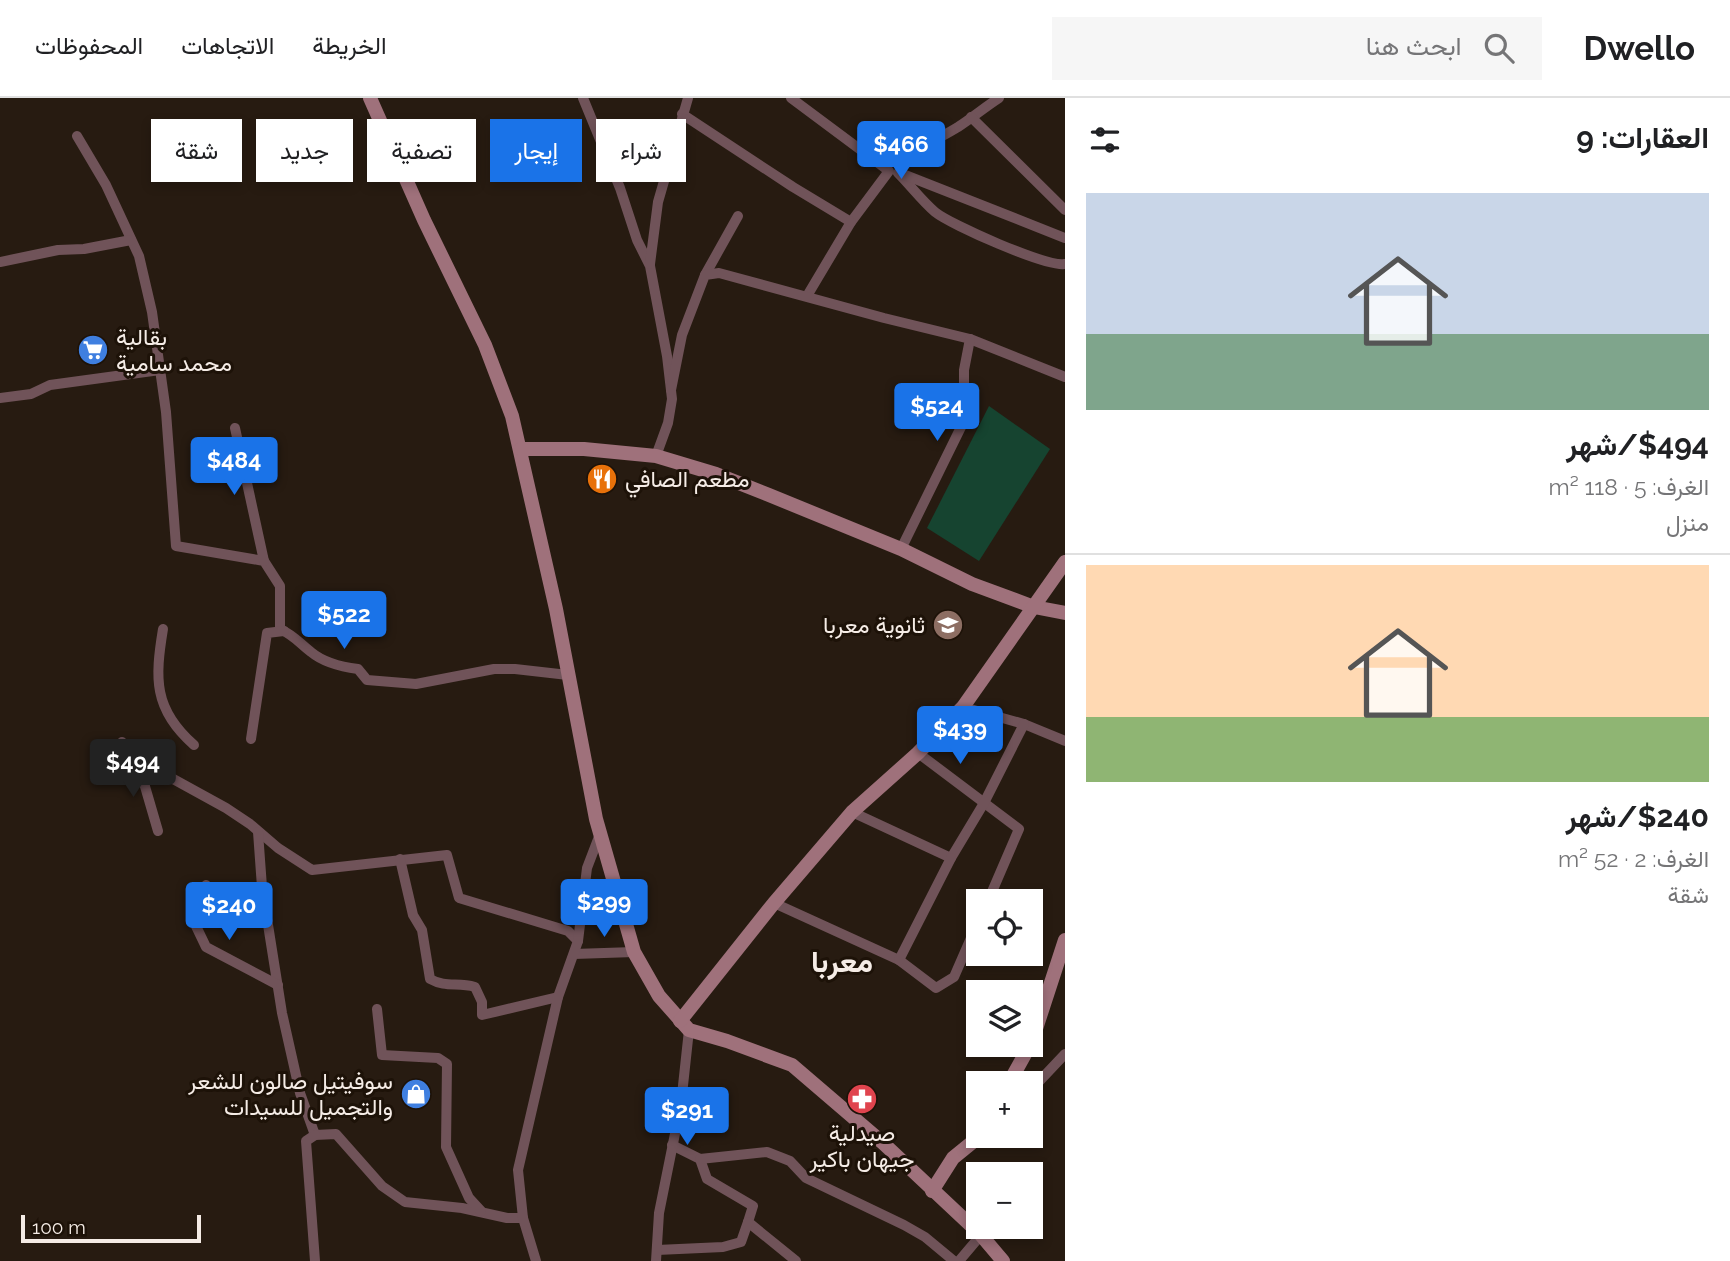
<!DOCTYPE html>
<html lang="ar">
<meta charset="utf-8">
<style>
body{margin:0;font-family:Raleway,Vazirmatn,sans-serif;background:#f6f6f6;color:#202124;direction:rtl;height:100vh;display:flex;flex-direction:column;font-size:26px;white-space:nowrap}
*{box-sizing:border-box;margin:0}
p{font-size:23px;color:#757577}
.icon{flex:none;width:38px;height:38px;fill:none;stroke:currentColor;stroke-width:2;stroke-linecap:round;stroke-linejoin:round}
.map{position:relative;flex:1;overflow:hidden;direction:ltr}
.panel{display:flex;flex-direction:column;background:#fff;width:665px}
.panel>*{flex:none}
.banner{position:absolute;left:21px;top:21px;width:665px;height:63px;direction:rtl;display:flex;gap:14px}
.controls{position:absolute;left:966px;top:791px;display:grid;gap:14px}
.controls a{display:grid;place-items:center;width:77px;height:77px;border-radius:0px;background:#fff;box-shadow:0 4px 10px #0003;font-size:35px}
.scale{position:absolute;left:21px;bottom:18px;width:180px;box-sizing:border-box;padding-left:7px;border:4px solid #f5ece6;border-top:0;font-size:19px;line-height:24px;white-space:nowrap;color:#f5ece6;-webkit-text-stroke:5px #1d1208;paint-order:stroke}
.price{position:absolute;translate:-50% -60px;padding:0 16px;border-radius:7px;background:#1a73e8;color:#fff;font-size:23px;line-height:46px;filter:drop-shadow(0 2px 4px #0008)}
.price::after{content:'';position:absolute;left:50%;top:42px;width:21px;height:16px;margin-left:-10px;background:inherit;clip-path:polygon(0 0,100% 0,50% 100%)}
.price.current{background:#222;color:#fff}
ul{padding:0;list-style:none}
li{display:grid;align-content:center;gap:14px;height:371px;padding:0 21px}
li+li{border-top:2px solid #e0e0e0}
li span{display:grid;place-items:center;height:217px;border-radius:0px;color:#555}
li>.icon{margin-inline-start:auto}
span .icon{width:126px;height:126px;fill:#fffc;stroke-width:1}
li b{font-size:30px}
h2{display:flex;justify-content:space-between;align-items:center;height:84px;padding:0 21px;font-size:30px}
.tag{padding:0 24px;border-radius:0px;background:#fff;box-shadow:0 4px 10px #0003;font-size:24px;line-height:63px}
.tag.current{background:#1a73e8;color:#fff}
header{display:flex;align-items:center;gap:42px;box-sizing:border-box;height:98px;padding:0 35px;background:#fff;border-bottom:2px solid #e0e0e0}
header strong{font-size:33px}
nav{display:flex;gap:38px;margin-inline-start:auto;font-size:24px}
.search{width:490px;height:63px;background:#f6f6f6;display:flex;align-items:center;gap:18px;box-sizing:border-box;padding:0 24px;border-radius:0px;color:#757577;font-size:26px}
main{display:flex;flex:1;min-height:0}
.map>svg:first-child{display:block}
.green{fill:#164430}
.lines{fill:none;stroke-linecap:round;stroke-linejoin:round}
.street{stroke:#705359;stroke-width:10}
.secondary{stroke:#9f717b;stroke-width:14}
.labels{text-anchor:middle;stroke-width:6;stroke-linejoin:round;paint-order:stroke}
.poi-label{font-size:23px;fill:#f5ece6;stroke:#1d1208;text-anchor:start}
.district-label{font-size:30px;font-weight:bold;fill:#f5ece6;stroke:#1d1208}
</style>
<header>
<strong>Dwello</strong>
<div class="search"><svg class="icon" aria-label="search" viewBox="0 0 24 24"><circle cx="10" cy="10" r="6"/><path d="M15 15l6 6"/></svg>ابحث هنا</div>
<nav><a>الخريطة</a><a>الاتجاهات</a><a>المحفوظات</a></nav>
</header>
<main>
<section class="panel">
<h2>العقارات: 9<svg class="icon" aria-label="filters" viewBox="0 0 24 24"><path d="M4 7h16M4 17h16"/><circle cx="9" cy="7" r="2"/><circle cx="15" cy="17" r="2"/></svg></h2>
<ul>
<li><span style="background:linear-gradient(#c9d6e8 65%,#7fa58c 0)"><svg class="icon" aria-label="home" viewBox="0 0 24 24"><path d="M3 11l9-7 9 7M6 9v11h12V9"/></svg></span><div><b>$494/شهر</b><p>الغرف: 5 · 118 m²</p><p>منزل</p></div></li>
<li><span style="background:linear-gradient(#ffd9b3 70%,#8fb573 0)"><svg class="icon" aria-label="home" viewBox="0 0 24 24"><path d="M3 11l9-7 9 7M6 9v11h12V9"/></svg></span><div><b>$240/شهر</b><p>الغرف: 2 · 52 m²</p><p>شقة</p></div></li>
</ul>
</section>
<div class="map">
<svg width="1065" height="1163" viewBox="0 0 1065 1163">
<rect width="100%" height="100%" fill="#271b11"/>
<path class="green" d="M989 308 1050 351 979 463 927 430Z"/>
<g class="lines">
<g class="street">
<path d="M583 0 620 90 637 142 650 168 667 258 672 301 668 325 656 358"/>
<path d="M791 0 889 73 851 124 807 198"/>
<path d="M999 0C985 9 972 20 958 29 930 46 921 46 898 75 910 87 922 103 935 114 951 127 1046 169 1065 166"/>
<path d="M682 16 793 89 851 124"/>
<path d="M971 19 1065 112"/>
<path d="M77 38 106 87 139 158 152 214 166 314 176 448 264 463 280 488V531C295 538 299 545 311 554 323 564 342 569 358 571L367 582 416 586 494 571H515L568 577"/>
<path d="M900 75 1065 140"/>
<path d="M0 164 58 152 84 151 131 142"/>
<path d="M650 166 658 104 688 0"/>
<path d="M705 177 738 118"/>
<path d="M671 292 682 237 705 177 719 175 884 220 970 241 1065 279"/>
<path d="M0 300 31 296 50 287 160 272"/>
<path d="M235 330 264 463"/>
<path d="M901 451 964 323V272L970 241"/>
<path d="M163 531C155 580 153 611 194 647"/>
<path d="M963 609 1024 626 1065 643"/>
<path d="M251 641 267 535 284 533"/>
<path d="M122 644 137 661 226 710 250 726 278 750 312 772 447 757 459 800 568 833 578 843"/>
<path d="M918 655 1019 731 988 803"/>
<path d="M137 661 158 733"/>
<path d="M852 714 951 760 984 705 1024 626"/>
<path d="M258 734 262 789 282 915 300 995 315 1037 336 1036 382 1088 405 1104 462 1110 507 1120H523"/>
<path d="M400 761 413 817 422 832 430 881C446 890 457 884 475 889L482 904V917L558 899"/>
<path d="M206 787 195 826 206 849 278 887"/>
<path d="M774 805 899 862 936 890 954 879 978 824"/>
<path d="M574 856 634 854"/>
<path d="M899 862 951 760"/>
<path d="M377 911 382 957 438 960 447 966 446 1049 469 1100 481 1113"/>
<path d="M1031 992 1065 956"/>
<path d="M315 1037 306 1043 315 1163"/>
<path d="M672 1047 700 1061 707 1081 753 1108 748 1124 796 1163"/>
<path d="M700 1061 767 1054 790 1063 806 1080 904 1127 925 1139 954 1163"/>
<path d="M657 1152 723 1149 741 1144 748 1124"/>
<path d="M536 1163 523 1120 518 1072 558 899 578 843 587 770 600 736"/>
<path d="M656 1163 659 1115 681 1006 689 932"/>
<path d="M959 1163 981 1137"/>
</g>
<g class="secondary">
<path d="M370 0 424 122 485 247 512 318 556 511 596 721 634 854 659 898 689 932 727 943 792 967 883 1045 981 1137 1003 1163"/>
<path d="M521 351H584L656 358 716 376 769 397 901 451 972 486 1034 509 1065 515"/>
<path d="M680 923 774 805 852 714 918 655 963 609 1065 464"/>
<path d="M1031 946 1065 842"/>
<path d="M1009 985 1030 947"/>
<path d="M932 1093 953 1060 980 1038"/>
</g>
</g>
<defs>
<g id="supermarket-disc" transform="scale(1.575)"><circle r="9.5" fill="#3f7fe0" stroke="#1d1208"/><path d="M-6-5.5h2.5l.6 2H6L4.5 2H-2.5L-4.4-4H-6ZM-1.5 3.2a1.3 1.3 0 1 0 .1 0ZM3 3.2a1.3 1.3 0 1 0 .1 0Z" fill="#fff"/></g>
<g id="restaurant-disc" transform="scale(1.575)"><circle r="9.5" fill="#e8710a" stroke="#1d1208"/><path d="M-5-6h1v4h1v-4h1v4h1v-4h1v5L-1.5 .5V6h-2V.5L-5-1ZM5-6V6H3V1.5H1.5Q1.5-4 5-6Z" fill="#fff"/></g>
<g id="school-disc" transform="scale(1.575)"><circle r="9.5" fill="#8d6e63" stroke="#1d1208"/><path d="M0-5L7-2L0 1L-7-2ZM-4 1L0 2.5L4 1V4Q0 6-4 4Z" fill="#fff"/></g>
<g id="shop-disc" transform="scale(1.575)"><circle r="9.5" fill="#3f7fe0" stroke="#1d1208"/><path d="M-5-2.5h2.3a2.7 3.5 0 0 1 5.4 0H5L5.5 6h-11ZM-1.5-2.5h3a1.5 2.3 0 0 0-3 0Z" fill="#fff"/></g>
<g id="pharmacy-disc" transform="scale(1.575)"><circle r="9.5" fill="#e0444e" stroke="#1d1208"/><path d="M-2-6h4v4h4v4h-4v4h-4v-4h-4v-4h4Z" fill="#fff"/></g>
</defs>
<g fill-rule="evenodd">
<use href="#supermarket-disc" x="93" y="252"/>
<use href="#restaurant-disc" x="602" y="381"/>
<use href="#school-disc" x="948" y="527"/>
<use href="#shop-disc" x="416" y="996"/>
<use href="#pharmacy-disc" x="862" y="1001"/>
</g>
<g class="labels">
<g class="poi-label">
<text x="116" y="247">بقالية<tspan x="116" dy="26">محمد سامية</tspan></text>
<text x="625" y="389">مطعم الصافي</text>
<text x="925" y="535" text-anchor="end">ثانوية معربا</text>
<text x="393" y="991" text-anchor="end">سوفيتيل صالون للشعر<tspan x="393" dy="26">والتجميل للسيدات</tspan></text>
<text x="862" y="1043" text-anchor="middle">صيدلية<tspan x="862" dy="26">جيهان باكير</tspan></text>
</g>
<g class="district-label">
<text x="842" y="874">معربا</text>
</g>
</g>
</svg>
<div class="controls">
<a><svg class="icon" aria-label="locate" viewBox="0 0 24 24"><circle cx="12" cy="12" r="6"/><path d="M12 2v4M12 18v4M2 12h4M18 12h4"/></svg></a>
<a><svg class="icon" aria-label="layers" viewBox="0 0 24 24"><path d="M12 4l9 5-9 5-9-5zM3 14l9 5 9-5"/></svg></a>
<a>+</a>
<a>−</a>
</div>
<div class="scale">100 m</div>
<b class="price" style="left:901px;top:83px">$466</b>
<b class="price" style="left:937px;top:345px">$524</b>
<b class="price" style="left:234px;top:399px">$484</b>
<b class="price" style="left:344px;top:553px">$522</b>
<b class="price" style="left:960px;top:668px">$439</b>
<b class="price current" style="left:133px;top:701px">$494</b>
<b class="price" style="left:604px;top:841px">$299</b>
<b class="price" style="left:229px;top:844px">$240</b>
<b class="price" style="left:687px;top:1049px">$291</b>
<div class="banner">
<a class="tag">شراء</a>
<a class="tag current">إيجار</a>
<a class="tag">تصفية</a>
<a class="tag">جديد</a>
<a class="tag">شقة</a>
</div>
</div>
</main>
